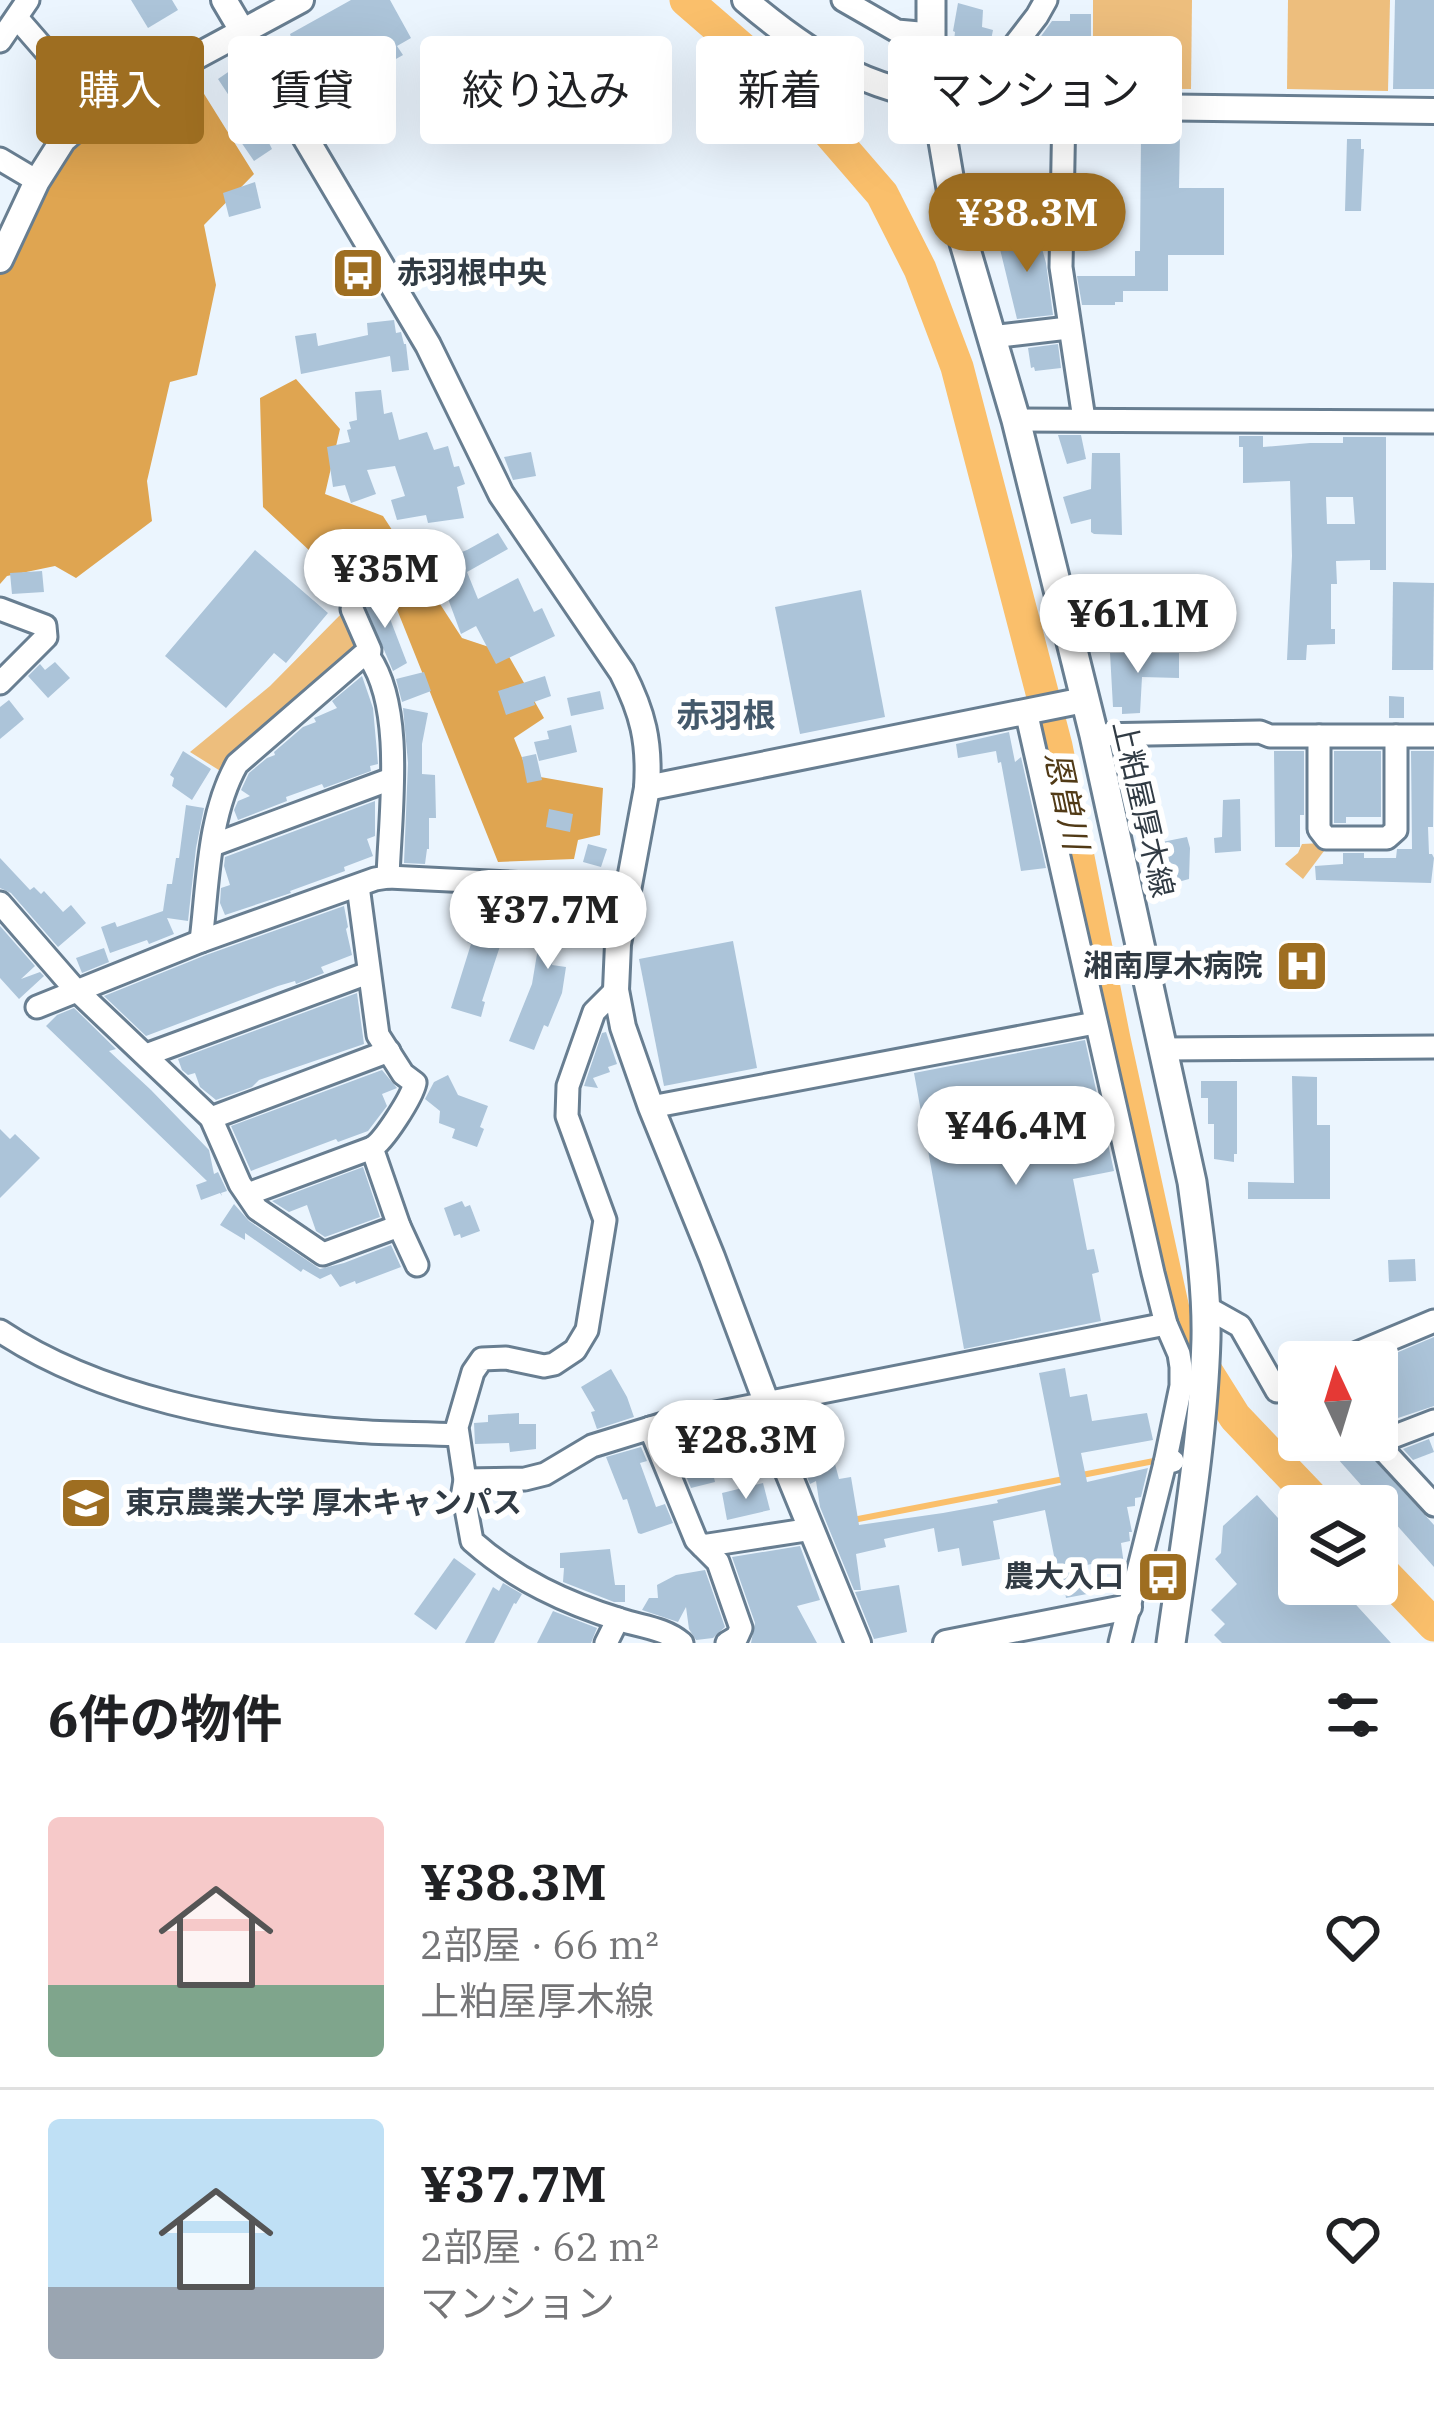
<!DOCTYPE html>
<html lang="ja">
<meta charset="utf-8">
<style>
body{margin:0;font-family:"IBM Plex Serif","Noto Sans JP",serif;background:#f2f2f2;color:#202124;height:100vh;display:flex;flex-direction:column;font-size:45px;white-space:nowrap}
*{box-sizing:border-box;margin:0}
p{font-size:39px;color:#757577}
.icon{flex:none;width:66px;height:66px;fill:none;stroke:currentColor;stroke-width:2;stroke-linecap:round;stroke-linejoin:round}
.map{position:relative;height:1643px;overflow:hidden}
.sheet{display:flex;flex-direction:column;background:#fff;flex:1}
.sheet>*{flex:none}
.hud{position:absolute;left:36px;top:36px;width:1362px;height:108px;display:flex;gap:24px}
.needle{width:78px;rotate:356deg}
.buttons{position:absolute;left:1278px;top:1341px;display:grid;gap:24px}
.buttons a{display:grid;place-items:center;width:120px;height:120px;border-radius:12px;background:#fff;box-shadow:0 12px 48px #0002;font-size:60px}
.price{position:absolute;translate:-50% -102px;padding:0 27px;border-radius:42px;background:#fff;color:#222;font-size:39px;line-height:78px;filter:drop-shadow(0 3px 6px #0008)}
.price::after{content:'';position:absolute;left:50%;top:72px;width:36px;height:27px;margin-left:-18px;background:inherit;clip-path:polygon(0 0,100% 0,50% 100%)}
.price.on{background:#9e6e21;color:#fff}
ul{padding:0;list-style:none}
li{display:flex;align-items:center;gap:36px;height:300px;padding:0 48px}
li+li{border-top:3px solid #e0e0e0}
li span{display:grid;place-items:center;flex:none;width:336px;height:240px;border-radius:12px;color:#555}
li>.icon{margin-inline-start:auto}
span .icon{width:144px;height:144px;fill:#fffc;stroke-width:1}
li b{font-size:51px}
h2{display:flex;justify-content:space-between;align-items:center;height:144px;padding:0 48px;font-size:51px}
.pill{padding:0 42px;border-radius:12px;background:#fff;box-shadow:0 12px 48px #0002;font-size:42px;line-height:108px}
.pill.on{background:#9e6e21;color:#fff}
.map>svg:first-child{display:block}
.green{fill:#edbe7d}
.forest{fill:#dfa551}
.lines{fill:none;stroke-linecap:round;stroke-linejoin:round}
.stream{stroke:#fabf6b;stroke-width:6}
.river{stroke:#fabf6b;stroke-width:33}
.building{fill:#acc4d9;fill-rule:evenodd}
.minor-casing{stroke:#687e91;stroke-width:27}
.tertiary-casing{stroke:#687e91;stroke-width:30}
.secondary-casing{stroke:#687e91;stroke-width:33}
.minor{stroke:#fff;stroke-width:21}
.tertiary{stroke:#fff;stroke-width:24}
.secondary{stroke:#fff;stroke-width:27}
.labels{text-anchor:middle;stroke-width:12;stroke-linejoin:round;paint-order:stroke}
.poi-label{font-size:30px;font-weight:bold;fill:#313b44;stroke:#fff;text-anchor:start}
.street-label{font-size:30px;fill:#313b44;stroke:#fff}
.neighbourhood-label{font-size:33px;font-weight:bold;fill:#455a6c;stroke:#fff}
.water-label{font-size:33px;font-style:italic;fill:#513a16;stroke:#fff}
</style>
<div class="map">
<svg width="1434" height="1643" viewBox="0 0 1434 1643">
<rect width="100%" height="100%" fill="#ebf5fe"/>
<g class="green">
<path d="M1093 0H1192L1191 89 1093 88Z"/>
<path d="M1288 0H1390L1388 91 1287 89Z"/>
<path d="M122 69H146L150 73 95 101 81 82 104 71Z"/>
<path d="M347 608 359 647 222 772 190 752 270 686Z"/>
<path d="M1323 843 1324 851 1303 879 1285 864 1298 853 1302 844Z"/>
</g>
<g class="forest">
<path d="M191 73 254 174 204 225 216 285 197 375 170 382 147 481 152 521 76 578 55 566 7 576 0 584V259L13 226 75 147Z"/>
<path d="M296 379 340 429 325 494 383 516 462 638 507 653 544 718 514 738 529 775 603 788 600 835 578 840 574 859 498 862 390 592 361 599 263 507 260 398Z"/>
</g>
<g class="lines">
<g class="stream">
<path d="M1082 1475 1154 1461"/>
<path d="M853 1520 1064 1479"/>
</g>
<g class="river">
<path d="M686 0 799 98 882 194 920 269 957 367 1056 746 1114 1039 1176 1323 1235 1417 1320 1506"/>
<path d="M1377 1566 1434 1625"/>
</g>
</g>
<g class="building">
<path d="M131 0H172L178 10 148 28Z"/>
<path d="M351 0H390L411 38 397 46 403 55 350 85 345 74 333 81 328 74 317 81 308 65 288 76 276 56 294 46 290 34Z"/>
<path d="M1395 0H1434V89H1393Z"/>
<path d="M958 3 983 10 982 27 993 30 991 40 953 49 955 32 953 31Z"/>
<path d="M1070 14H1091V69L1070 70V80L1037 79V72H1018V63L1030 50 1039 49V39L1052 21H1070Z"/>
<path d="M237 66 257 98 253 101 276 135 268 141 272 149 254 161 232 129 245 120 218 79Z"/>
<path d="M1141 134H1180L1179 188H1224V255H1168V291H1123V302H1115V305H1082L1077 276H1135V251H1140Z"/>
<path d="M1347 139H1361V149H1364L1361 211H1345Z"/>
<path d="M255 182 261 208 229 217 223 193Z"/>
<path d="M1034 229 1036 241H1040L1046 263 1053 315 1017 319 999 245 1010 244 1009 230Z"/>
<path d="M394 320 396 333 401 332 404 344H406L409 370 392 372 390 356 301 374 295 336 316 333 318 346 368 335 367 323Z"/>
<path d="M1058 344 1061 368 1035 371 1034 367 1031 368 1028 348Z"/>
<path d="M381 390 384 414 392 412 399 440 427 432 434 450 448 446 454 467 459 466 465 484 457 487 464 518 428 523 426 515 397 520 391 500 405 496 395 466 367 470 376 494 351 503 345 485 333 487 327 447 350 442 347 430 351 429 349 422 357 420 355 392Z"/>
<path d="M1058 435H1081L1086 459 1067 464Z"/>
<path d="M1239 436H1263V447L1310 443H1343V437H1386V570H1370V560L1336 561 1337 584H1331V629H1335V644L1307 645 1306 660H1287L1292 556 1290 481 1243 483V447H1239ZM1326 497H1353L1355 524H1327Z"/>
<path d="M531 452 536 476 513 480 504 457Z"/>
<path d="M1092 453H1120L1122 535 1094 534 1091 532V519L1071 524 1063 497 1091 489Z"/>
<path d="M498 533 508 549 467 572 478 599 518 578 534 612 542 608 555 636 496 664 476 626 461 634 443 585 436 588 427 565 467 550Z"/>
<path d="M255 550 328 613 286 663 274 653 226 708 165 656Z"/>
<path d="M42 571 44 592 12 594 10 573Z"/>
<path d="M1393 582 1434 583 1433 670H1392Z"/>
<path d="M861 590 885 717 800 734 775 607Z"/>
<path d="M372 593 375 601 382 598 407 663 393 671 362 598Z"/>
<path d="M1110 653H1179V678L1142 677 1140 713 1122 714V707H1113Z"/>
<path d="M55 662 70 678 48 698 28 676 40 664 45 670Z"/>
<path d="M424 672 431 691 402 702 396 679Z"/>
<path d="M362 676 373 708 378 764 370 766 371 771 324 788 322 784 286 797 287 801 238 820 234 810 238 801 250 796 241 790 249 773 267 758 275 755 274 752 303 727 316 722 314 718 337 708 332 701Z"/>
<path d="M545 676 551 696 534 702 535 705 506 715 498 691Z"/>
<path d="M600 691 604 709 571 716 567 698Z"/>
<path d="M1389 696 1404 697V718H1389Z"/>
<path d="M9 700 24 719 0 739V707Z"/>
<path d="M403 708 428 713 422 744V774L435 775 436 818H429V849H427L425 864 404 863 408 763Z"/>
<path d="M571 725 577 752 539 761 534 742 549 739 547 731Z"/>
<path d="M1009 732 1015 762 1021 757 1046 868 1021 871 1001 762 998 763 996 751 958 758 956 744Z"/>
<path d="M183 751 211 769 192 800 172 786 174 778 170 775Z"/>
<path d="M1274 751H1304V815H1300V847H1275Z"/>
<path d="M1334 751H1381V817H1346V823H1334Z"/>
<path d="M1411 751H1434L1433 827H1428L1429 854H1432L1434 858 1431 883 1316 880 1315 866 1343 864V853H1364V858H1396L1397 849H1412Z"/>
<path d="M536 754 542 780 527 783 522 757Z"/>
<path d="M1240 799 1241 851 1215 853 1214 838 1222 837 1223 800Z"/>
<path d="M375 801V836L367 839 373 856 344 867 345 871 290 891 291 893 225 915 220 903 221 888 230 885 224 866 225 857Z"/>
<path d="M186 805 204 808 196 848 188 921 167 918 174 934 149 944 147 940 110 953 101 927 115 922 117 927 163 911 167 884H172L176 858H179Z"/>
<path d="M549 809 573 814 570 832 546 827Z"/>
<path d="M1187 837 1190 848 1189 879 1178 882 1177 878 1154 882 1147 845Z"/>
<path d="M588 844 607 849 601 867 583 862Z"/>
<path d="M0 858 30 890 34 887 41 894 44 891 63 912 71 905 86 923 58 947 11 893 0 888Z"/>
<path d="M474 896 496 899 518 910 504 942 502 940 482 1001 485 1002 481 1017 451 1008 471 944 467 942 483 912 472 910Z"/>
<path d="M548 900 589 906 583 936 557 931 552 965 566 967 562 993 548 1027 544 1025 534 1050 509 1041 532 984 545 906H547Z"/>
<path d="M344 906 348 927 346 929 352 955 321 967 324 973 296 984 295 981 278 986 146 1036 104 996 206 955Z"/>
<path d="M0 926 35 966 21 979 40 972 44 976 19 999 0 978Z"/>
<path d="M733 941 757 1068 664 1086 639 959Z"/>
<path d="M104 948 109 962 82 973 76 958Z"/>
<path d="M357 993 364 1044 259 1080 252 1087 216 1100 200 1087 195 1073 188 1075 182 1070 178 1059Z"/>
<path d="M74 1008 116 1049 109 1051 151 1090 209 1150 214 1174 218 1172 227 1191 221 1193 222 1196 220 1193 201 1200 196 1185 207 1181 46 1026 57 1015Z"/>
<path d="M606 1032 617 1064 608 1067 610 1072 593 1078 598 1088 584 1086 602 1033Z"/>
<path d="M1085 1040 1114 1171 1073 1179 1087 1250 1094 1249 1099 1272 1092 1274 1101 1321 964 1349 914 1073Z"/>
<path d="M382 1070 397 1088 382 1094 387 1106 368 1131 338 1142 336 1139 251 1171 231 1126Z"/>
<path d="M448 1075 458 1095 488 1106 480 1127 484 1129 477 1147 452 1138 455 1129 439 1123 440 1111 425 1099 434 1082Z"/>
<path d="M1292 1076 1317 1077V1125H1330V1199H1248V1182L1294 1183Z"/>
<path d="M1201 1081H1237V1154H1234V1162L1214 1159V1124H1208V1098H1201Z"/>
<path d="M0 1129 10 1139 15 1134 40 1158 0 1198Z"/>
<path d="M363 1167 380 1217 325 1237 316 1231 307 1205 289 1212 272 1201Z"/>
<path d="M462 1201 465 1207 470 1205 480 1231 461 1238 460 1234 454 1236 444 1208Z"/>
<path d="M234 1204 249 1221 320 1269 344 1263 391 1245 401 1267 356 1284 355 1281 340 1287 331 1274 320 1279 303 1269 301 1272 245 1233V1240L220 1225Z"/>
<path d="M1415 1259 1416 1281 1389 1282 1388 1260Z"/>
<path d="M1434 1337V1406L1377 1425V1401L1382 1398 1377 1386V1361Z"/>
<path d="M1065 1368 1070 1397 1087 1394 1092 1421 1147 1413 1153 1440 1081 1453 1087 1482 1148 1468 1141 1497 1135 1498V1506L1127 1507 1132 1532H1129L1130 1541 1121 1543 1124 1565 1112 1568 1110 1560 1082 1566 1087 1594 1066 1598 1062 1574 1060 1570 1057 1571 1045 1510 993 1521 1000 1559 962 1566 959 1548 938 1552 934 1528 884 1539 886 1547 856 1554 861 1590H854L820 1507 816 1481 810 1484 782 1415 820 1408 839 1479 851 1477 859 1525 943 1513 998 1503 997 1500 1061 1485 1039 1373Z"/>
<path d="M611 1369 627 1397 634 1417 597 1429 591 1412 595 1411 581 1387Z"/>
<path d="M519 1413V1424H536V1449L510 1452 509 1443 475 1444 474 1423 488 1422V1415Z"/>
<path d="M749 1422 755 1436 750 1437 752 1447 713 1455 714 1463 711 1464 715 1482 691 1488 670 1438Z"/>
<path d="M1429 1439 1434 1452 1413 1460 1403 1449Z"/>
<path d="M1321 1440H1356L1434 1525V1567Z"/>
<path d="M641 1447 647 1461 640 1463 656 1507 665 1504 673 1523 641 1534 638 1533 627 1499 623 1500 606 1457Z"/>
<path d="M763 1483 770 1510 727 1520 722 1493Z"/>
<path d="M1257 1495 1299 1541V1584H1337L1391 1643H1222L1214 1635 1225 1624 1211 1610 1237 1584 1215 1559 1221 1553 1223 1526Z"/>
<path d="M800 1546 820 1600 797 1606 817 1643H751L755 1623 732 1557Z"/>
<path d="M610 1549 615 1585H625V1602H614L563 1582 564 1568H560V1553Z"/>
<path d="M454 1558 476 1574 436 1630 414 1614Z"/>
<path d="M705 1570 725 1627 713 1638 696 1640 689 1629 686 1607 678 1622 642 1610 649 1598H658L657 1585 676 1575Z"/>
<path d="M503 1583 522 1594 516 1604 514 1603 494 1643H465L493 1587 499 1591Z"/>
<path d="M899 1585 907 1632 874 1639 855 1592Z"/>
<path d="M553 1611 597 1628 591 1643H537Z"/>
</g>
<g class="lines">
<g class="minor-casing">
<g id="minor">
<path d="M843 0 897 31 930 34"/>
<path d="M17 18 97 110"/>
<path d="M0 41 28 0"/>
<path d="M931 70 1010 51 1037 16 1046 0"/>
<path d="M1064 107 1061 267 1084 419"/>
<path d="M0 159 37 181"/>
<path d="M991 337 1068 328"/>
<path d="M1016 420 1434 422"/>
<path d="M0 609 45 626 46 637 0 683"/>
<path d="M352 609 370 650 369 657"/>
<path d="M1026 711 1153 1273 1166 1324 1179 1354 1181 1367V1386L1165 1463"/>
<path d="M1094 735 1260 732 1270 736H1434"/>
<path d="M1319 736V829L1326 838H1387L1396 830V736"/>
<path d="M213 845 391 779"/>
<path d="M358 886 378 1035 403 1074 415 1083C412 1097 384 1141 372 1148L399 1226 417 1265"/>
<path d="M0 903 73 987 211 1118 240 1184 257 1209 323 1254 399 1226"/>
<path d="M201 941C208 884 208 815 237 764L363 655 369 657C405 709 390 814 388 877"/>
<path d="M616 990 594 1012 568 1086 567 1116 605 1220 587 1330 575 1350 554 1364 544 1366 506 1358 482 1359 473 1372 457 1427 465 1480 463 1492 472 1541C516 1580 566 1603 621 1620 642 1627 664 1628 682 1643"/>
<path d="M37 1007 201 941 375 879 388 877 629 889"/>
<path d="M1162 1049 1434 1047"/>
<path d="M146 1055 368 973"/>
<path d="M651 1107 1095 1023"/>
<path d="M211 1118 389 1051"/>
<path d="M248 1194 372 1148"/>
<path d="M1206 1307 1240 1326 1277 1391 1299 1380"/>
<path d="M0 1331C99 1397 237 1423 355 1431 389 1434 423 1433 457 1435"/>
<path d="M1336 1362 1434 1321"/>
<path d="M650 1428 696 1540 718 1562 741 1628 737 1637 727 1643"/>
<path d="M1374 1440 1434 1505"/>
<path d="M1377 1443 1434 1421"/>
<path d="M465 1480 525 1479 545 1474 592 1446 670 1422 1166 1324"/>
<path d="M702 1546 812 1529"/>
<path d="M606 1643 618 1619"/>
<path d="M1120 1643 1165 1463 1173 1461"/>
</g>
</g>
<g class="tertiary-casing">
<g id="tertiary">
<path d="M224 0 428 345 501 494 622 672C643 713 650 742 647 788L618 944 616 990 623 1027 651 1107 712 1257 767 1404 764 1414 858 1643"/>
<path d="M745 0C822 65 875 94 977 105L1434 111"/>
<path d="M0 260 37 181 63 140 97 110 301 0"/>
<path d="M647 788 1084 700"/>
<path d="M946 1643 1129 1607"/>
</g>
</g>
<g class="secondary-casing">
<path id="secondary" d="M931 0V70L955 212 1016 420 1094 735 1192 1182C1199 1234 1207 1287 1206 1339 1203 1441 1185 1542 1171 1643"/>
</g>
<use href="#minor" class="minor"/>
<use href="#tertiary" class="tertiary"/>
<use href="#secondary" class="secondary"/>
</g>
<defs>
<g id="bus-square" transform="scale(2.7)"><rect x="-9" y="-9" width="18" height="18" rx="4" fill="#9e6e21" stroke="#fff"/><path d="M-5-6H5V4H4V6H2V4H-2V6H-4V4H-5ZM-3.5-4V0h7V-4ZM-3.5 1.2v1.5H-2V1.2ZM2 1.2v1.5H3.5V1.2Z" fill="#fff"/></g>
<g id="hospital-square" transform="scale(2.7)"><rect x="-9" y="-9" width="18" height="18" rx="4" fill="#9e6e21" stroke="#fff"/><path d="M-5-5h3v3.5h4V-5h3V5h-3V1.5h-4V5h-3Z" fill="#fff"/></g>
<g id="university-square" transform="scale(2.7)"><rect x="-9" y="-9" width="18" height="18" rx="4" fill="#9e6e21" stroke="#fff"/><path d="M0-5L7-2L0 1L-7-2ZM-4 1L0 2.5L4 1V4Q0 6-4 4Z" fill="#fff"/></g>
</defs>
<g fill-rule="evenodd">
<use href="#bus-square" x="358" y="273"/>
<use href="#hospital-square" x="1302" y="966"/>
<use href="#university-square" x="86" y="1503"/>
<use href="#bus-square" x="1163" y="1577"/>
</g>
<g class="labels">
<g class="poi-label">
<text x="397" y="283">赤羽根中央</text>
<text x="1263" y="976" text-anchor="end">湘南厚木病院</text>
<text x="125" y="1513">東京農業大学 厚木キャンパス</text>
<text x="1124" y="1587" text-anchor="end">農大入口</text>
</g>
<g class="street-label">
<text transform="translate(1143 809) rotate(77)" y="10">上粕屋厚木線</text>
</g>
<g class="neighbourhood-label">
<text x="726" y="727">赤羽根</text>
</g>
<g class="water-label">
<text transform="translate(1067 800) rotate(78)" y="12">恩曽川</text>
</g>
</g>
</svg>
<div class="buttons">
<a><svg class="needle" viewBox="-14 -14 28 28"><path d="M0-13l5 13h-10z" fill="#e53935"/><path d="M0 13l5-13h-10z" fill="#757577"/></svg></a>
<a><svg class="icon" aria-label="layers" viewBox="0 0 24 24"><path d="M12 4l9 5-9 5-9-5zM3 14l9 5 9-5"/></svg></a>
</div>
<b class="price on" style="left:1027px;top:275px">¥38.3M</b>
<b class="price" style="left:385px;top:631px">¥35M</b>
<b class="price" style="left:1138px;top:676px">¥61.1M</b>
<b class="price" style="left:548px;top:972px">¥37.7M</b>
<b class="price" style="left:1016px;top:1188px">¥46.4M</b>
<b class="price" style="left:746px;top:1502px">¥28.3M</b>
<div class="hud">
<a class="pill on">購入</a>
<a class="pill">賃貸</a>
<a class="pill">絞り込み</a>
<a class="pill">新着</a>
<a class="pill">マンション</a>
</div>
</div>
<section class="sheet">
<h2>6件の物件<svg class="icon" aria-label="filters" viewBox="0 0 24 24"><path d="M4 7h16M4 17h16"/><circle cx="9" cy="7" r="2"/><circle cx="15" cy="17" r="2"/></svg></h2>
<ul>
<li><span style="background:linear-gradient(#f6c9c9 70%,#7fa58c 0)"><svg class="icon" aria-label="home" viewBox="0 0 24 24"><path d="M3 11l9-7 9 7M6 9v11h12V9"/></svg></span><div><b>¥38.3M</b><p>2部屋 · 66 m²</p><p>上粕屋厚木線</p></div><svg class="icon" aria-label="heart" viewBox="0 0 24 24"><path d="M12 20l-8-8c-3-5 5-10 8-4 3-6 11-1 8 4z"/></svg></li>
<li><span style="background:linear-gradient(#bfe0f5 70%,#9aa5b1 0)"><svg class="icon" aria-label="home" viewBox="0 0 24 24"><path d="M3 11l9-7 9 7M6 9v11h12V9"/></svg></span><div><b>¥37.7M</b><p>2部屋 · 62 m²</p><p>マンション</p></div><svg class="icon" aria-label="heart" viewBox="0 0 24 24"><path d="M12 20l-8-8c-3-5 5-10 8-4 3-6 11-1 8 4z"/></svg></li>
</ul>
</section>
